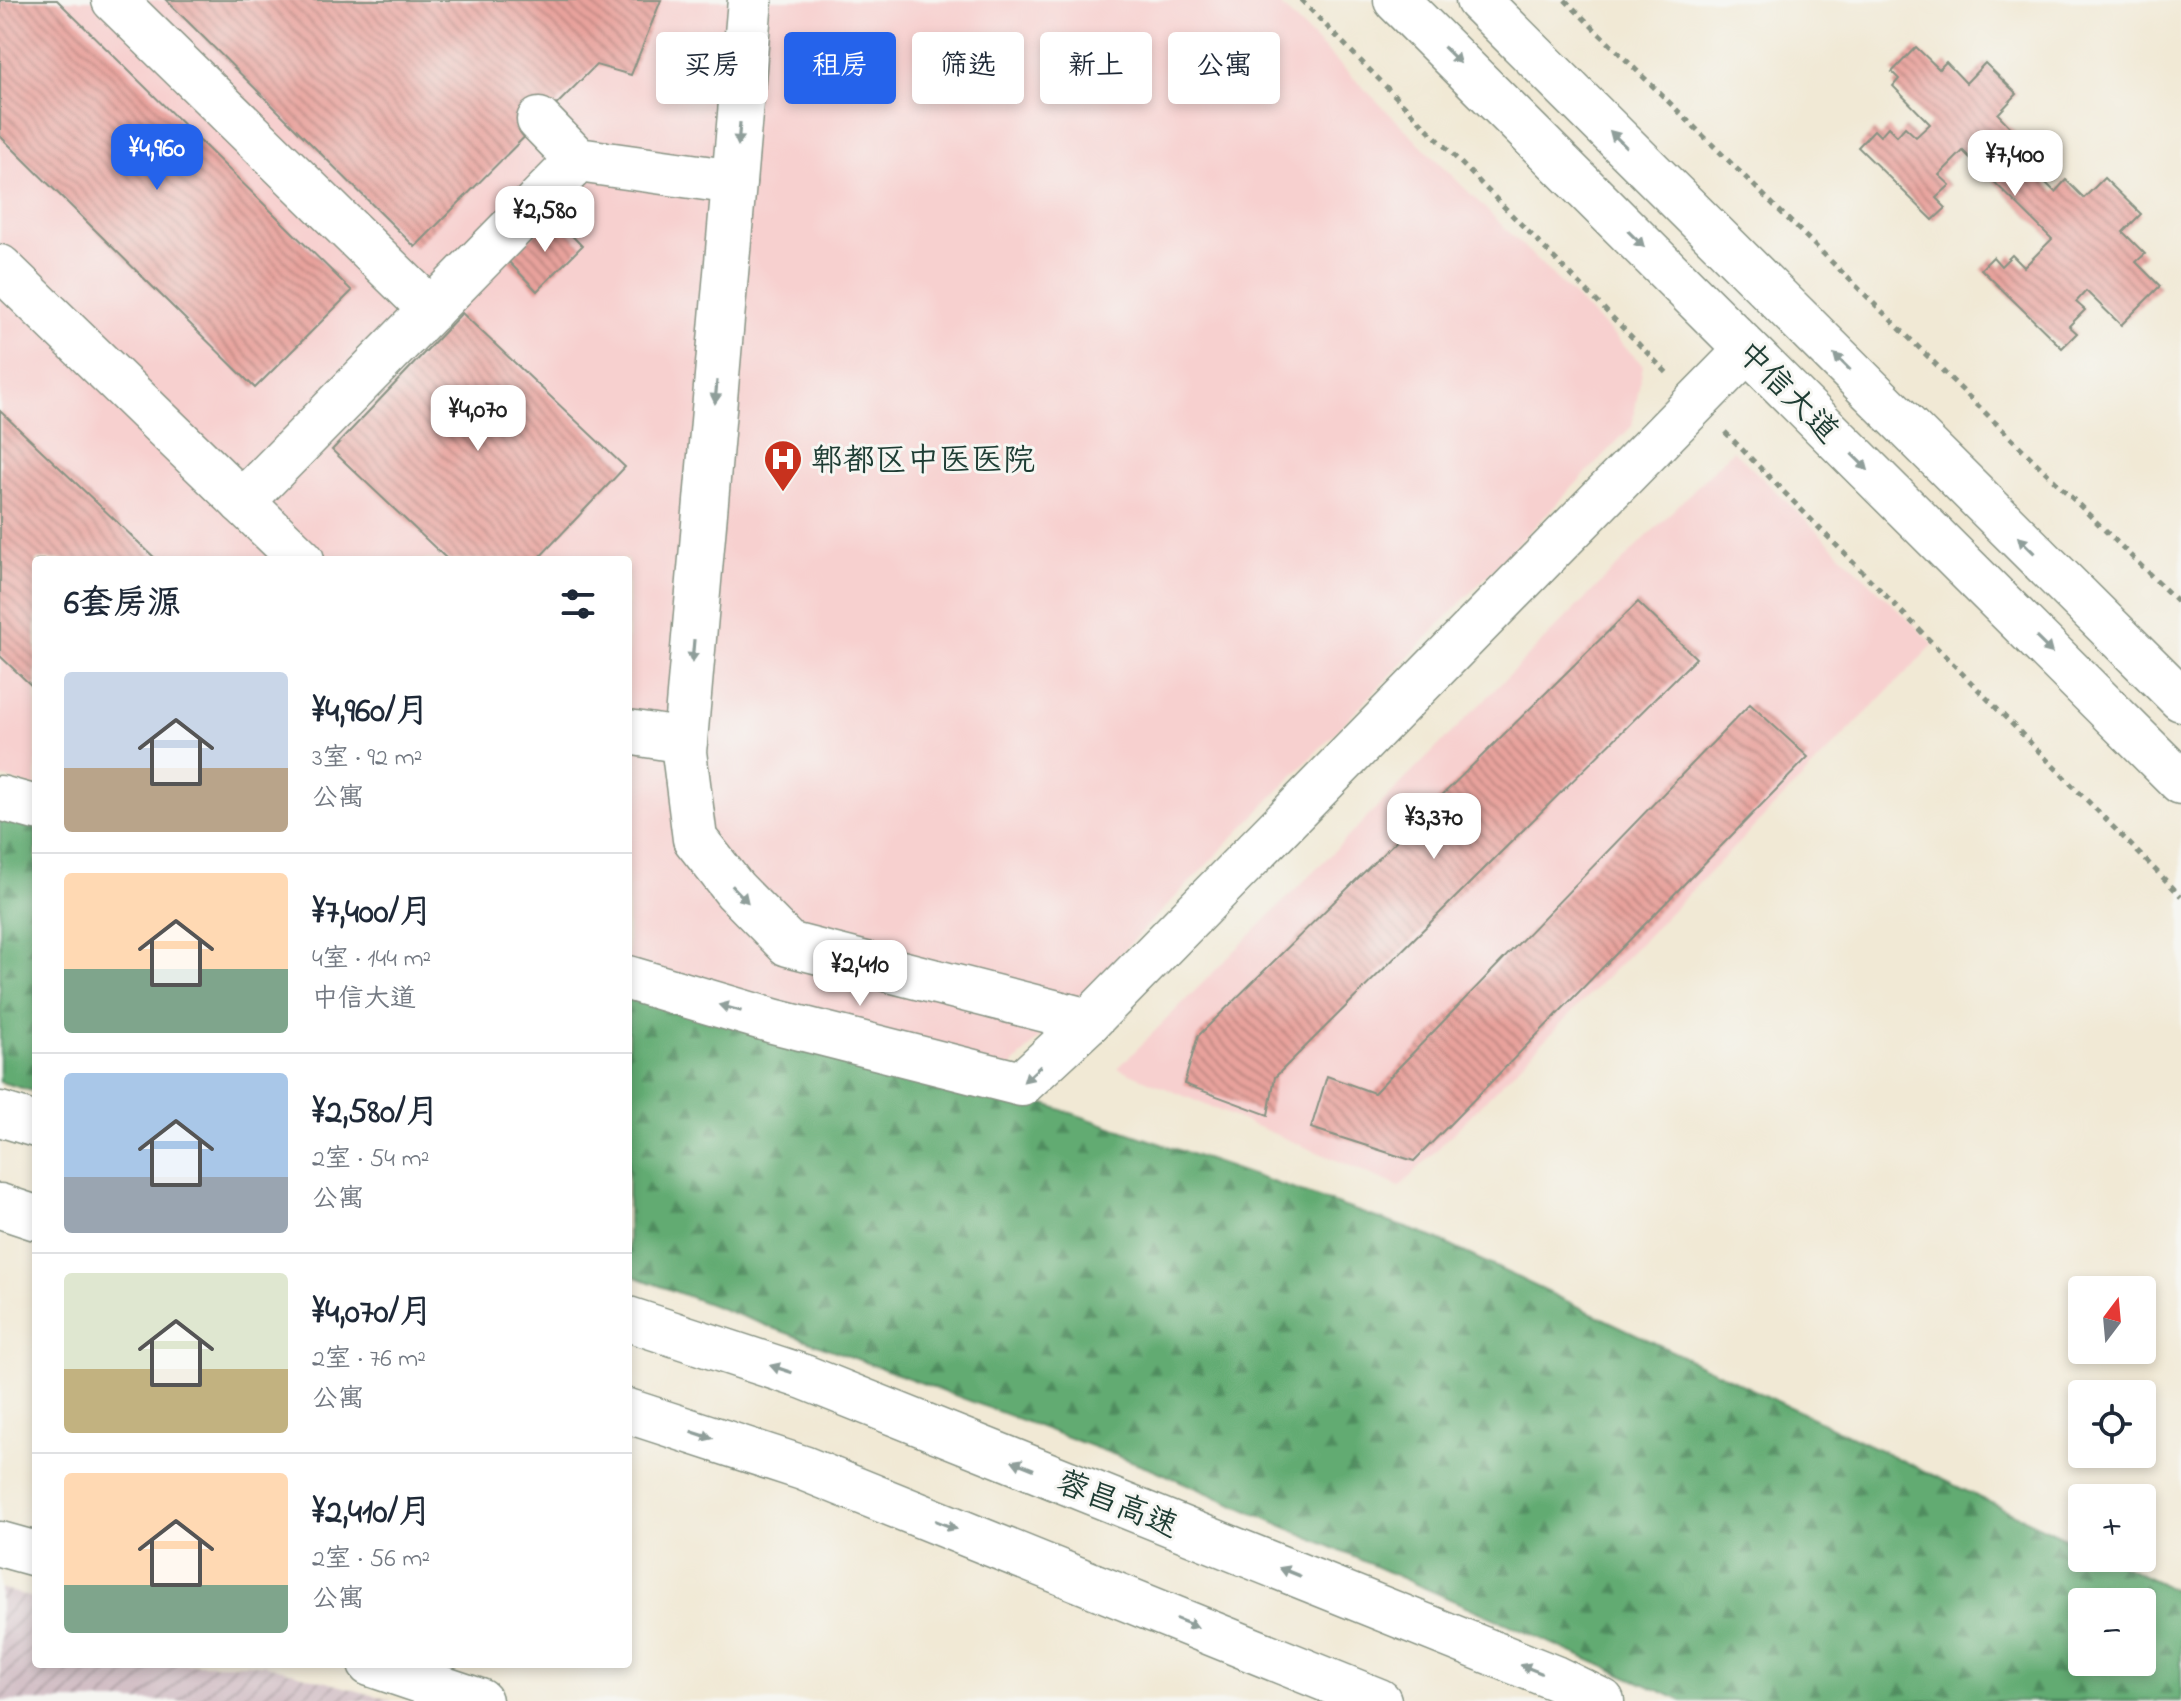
<!DOCTYPE html>
<html lang="zh">
<meta charset="utf-8">
<style>
body{margin:0;font-family:"Indie Flower","LXGW WenKai TC",sans-serif;background:#f2f2f3;color:#1f2937;height:100vh;display:flex;flex-direction:column;font-size:30px;white-space:nowrap}
*{box-sizing:border-box;margin:0}
p{font-size:26px;color:#747a83}
.icon{flex:none;width:44px;height:44px;fill:none;stroke:currentColor;stroke-width:2;stroke-linecap:round;stroke-linejoin:round}
.map{position:relative;flex:1;overflow:hidden}
.drawer{position:absolute;left:32px;top:556px;width:600px;height:1112px;display:flex;flex-direction:column;background:#fff;border-radius:8px;box-shadow:0 4px 12px #0003}
.drawer>*{flex:none}
.banner{position:absolute;left:656px;top:32px;width:760px;height:72px;display:flex;gap:16px}
.needle{width:52px;rotate:16deg}
.controls{position:absolute;left:2068px;top:1276px;display:grid;gap:16px}
.controls a{display:grid;place-items:center;width:88px;height:88px;border-radius:8px;background:#fff;box-shadow:0 4px 12px #0003;font-size:40px}
.price{position:absolute;translate:-50% -68px;padding:0 18px;border-radius:16px;background:#fff;color:#222;font-size:26px;line-height:52px;filter:drop-shadow(0 2px 4px #0008)}
.price::after{content:'';position:absolute;left:50%;top:48px;width:24px;height:18px;margin-left:-12px;background:inherit;clip-path:polygon(0 0,100% 0,50% 100%)}
.price.on{background:#2563eb;color:#fff}
ul{padding:0;list-style:none}
li{display:flex;align-items:center;gap:24px;height:200px;padding:0 32px}
li+li{border-top:2px solid #e0e1e3}
li span{display:grid;place-items:center;flex:none;width:224px;height:160px;border-radius:8px;color:#555}
li>.icon{margin-inline-start:auto}
span .icon{width:96px;height:96px;fill:#fffc;stroke-width:1}
li b{font-size:34px}
h2{display:flex;justify-content:space-between;align-items:center;height:96px;padding:0 32px;font-size:34px}
.chip{padding:0 28px;border-radius:8px;background:#fff;box-shadow:0 4px 12px #0003;font-size:28px;line-height:72px}
.chip.on{background:#2563eb;color:#fff}
.map>svg:first-child{display:block}
.built{fill:#f7d0cf}
.industrial{fill:url(#industrial-furrows)}
.forest{fill:url(#forest-firs);stroke:#407453;stroke-width:2;fill-rule:evenodd}
.building{fill:url(#building-back-hatch)}
.lines{fill:none;stroke-linecap:round;stroke-linejoin:round}
.minor-casing{stroke:#889384;stroke-width:47}
.major-casing{stroke:#889384;stroke-width:47}
.highway-casing{stroke:#889384;stroke-width:47}
.path{stroke:#889384;stroke-width:5;stroke-dasharray:6 6;stroke-linecap:butt}
.minor{stroke:#fff;stroke-width:44}
.major{stroke:#fff;stroke-width:44}
.highway{stroke:#fff;stroke-width:44}
.oneway{fill:#8f9e9a}
.labels{text-anchor:middle;stroke-width:6;stroke-linejoin:round;paint-order:stroke}
.street-label{font-size:32px;fill:#1f3d34;stroke:#f6f6f2}
.poi-label{font-size:32px;fill:#1f3d34;stroke:#f6f6f2;text-anchor:start}
</style>
<div class="map">
<svg width="2181" height="1701" viewBox="0 0 2181 1701">
<defs>
<pattern id="industrial-furrows" width="10" height="10" patternUnits="userSpaceOnUse" patternTransform="scale(2)"><rect width="10" height="10" fill="#d2bec5"/><path d="M-1 1l2-2M0 10L10 0M9 11l2-2" fill="none" stroke="#aa9ca1"/></pattern>
<pattern id="forest-firs" width="22" height="20" patternUnits="userSpaceOnUse" patternTransform="scale(2)"><rect width="22" height="20" fill="#62ab72"/><path d="M5 1l3.5 6h-7zM16 11l3.5 6h-7z" fill="#508c5e"/></pattern>
<pattern id="building-back-hatch" width="6" height="6" patternUnits="userSpaceOnUse" patternTransform="scale(2)"><rect width="6" height="6" fill="#e8a29c"/><path d="M-1 5l2 2M0 0l6 6M5-1l2 2" fill="none" stroke="#bb8580"/></pattern>
</defs>
<rect width="100%" height="100%" fill="#f6f6f2"/>
<filter id="ink" filterUnits="userSpaceOnUse"><feTurbulence type="fractalNoise" baseFrequency=".0125" numOctaves="2"/><feDisplacementMap in="SourceGraphic" scale="16" xChannelSelector="R" yChannelSelector="G"/><feConvolveMatrix kernelMatrix="1 2 1 2 8 2 1 2 1" color-interpolation-filters="sRGB"/></filter>
<filter id="wash" filterUnits="userSpaceOnUse"><feTurbulence type="fractalNoise" baseFrequency=".006" numOctaves="4" result="noise"/><feDisplacementMap in="SourceGraphic" scale="32" xChannelSelector="R" yChannelSelector="G"/><feGaussianBlur stdDeviation="1.8" result="paint"/><feColorMatrix in="noise" values="0 0 0 0 0 0 0 0 0 0 0 0 0 0 0 0 0 1.4 0 .05"/><feComposite in="paint" operator="in"/></filter>
<g filter="url(#wash)">
<rect width="100%" height="100%" fill="#f1e9d5"/>
<g class="built">
<path d="M0 0H1275L1643 365 1632 426 1007 1071 628 960V560H36V787L0 777Z"/>
<path d="M1733 450 1934 644 1400 1187 1118 1068Z"/>
</g>
<path class="industrial" d="M0 1588 36 1599V1664H264L393 1701H0Z"/>
<g class="forest">
<path d="M0 784 36 795V1092L0 1082Z"/>
<path d="M628 970 824 1028 1432 1237 2082 1546V1558H2107L2181 1593V1701H1683L1153 1469 628 1274ZM2082 1602H2142V1662H2082Z"/>
</g>
<g id="blocks">
<g class="building">
<path d="M0 0H57L352 291 255 388 0 136Z"/>
<path d="M166 0H661L631 75 596 65 415 247Z"/>
<path d="M1916 47 1939 69 1946 62 1966 83 1985 63 2017 94 1998 114 2016 133 2006 143 2055 192 2066 180 2084 198 2104 178 2141 214 2123 232 2145 254 2136 262 2160 286 2121 325 2086 291 2076 302 2085 310 2069 326 2077 333 2062 348 1981 269 1993 257 2001 266 2012 255 2024 267 2052 239 1963 151 1939 175 1950 185 1936 198 1946 208 1933 220 1858 147 1874 130 1880 136 1888 127 1897 136 1905 127 1916 137 1930 124 1893 86 1899 79 1892 72Z"/>
<path d="M553 216 582 246 537 291 508 261Z"/>
<path d="M462 313 625 467 537 560H448L332 450Z"/>
<path d="M0 411 157 560H36V690L0 656Z"/>
<path d="M1638 602 1696 658 1275 1077 1268 1115 1184 1084 1198 1036Z"/>
<path d="M1750 704 1808 757 1414 1161 1311 1128 1327 1076 1374 1093Z"/>
</g>
</g>
</g>
<g filter="url(#ink)">
<use href="#blocks" fill-opacity="0" stroke="#889384" stroke-width="2"/>
<g class="lines">
<g class="minor-casing">
<g id="minor">
<path d="M114 0 431 310"/>
<path d="M750 0 684 752 695 839 735 890 788 944 1089 1021 1747 350"/>
<path d="M539 120 578 160 734 182"/>
<path d="M0 267 302 560"/>
<path d="M242 502 578 160"/>
<path d="M628 732 685 741"/>
<path d="M0 798 36 808"/>
<path d="M628 978 773 1021 1021 1084 1089 1021"/>
<path d="M0 1544 36 1554"/>
<path d="M370 1664 480 1701"/>
</g>
</g>
<g class="major-casing">
<g id="major">
<path d="M1396 0 2181 782"/>
<path d="M1478 0 2181 699"/>
</g>
</g>
<g class="highway-casing">
<g id="highway">
<path d="M0 1114 36 1125"/>
<path d="M0 1206 36 1218"/>
<path d="M628 1319 804 1377 1555 1678 1602 1701"/>
<path d="M628 1411 803 1468 1379 1701"/>
</g>
</g>
<g class="path">
<path d="M1301 0 1667 373"/>
<path d="M1565 0 2181 605"/>
<path d="M1725 432 2181 896"/>
</g>
<use href="#minor" class="minor"/>
<use href="#major" class="major"/>
<use href="#highway" class="highway"/>
</g>
<defs><path id="oneway-solid" d="M-6-.8H1V-3.2L6.5 0L1 3.2V.8H-6Z" transform="scale(2)"/></defs>
<g class="oneway">
<use href="#oneway-solid" transform="translate(1452 55) rotate(45)"/>
<use href="#oneway-solid" transform="translate(739 134) rotate(95)"/>
<use href="#oneway-solid" transform="translate(1618 139) rotate(-135)"/>
<use href="#oneway-solid" transform="translate(1636 239) rotate(45)"/>
<use href="#oneway-solid" transform="translate(1842 362) rotate(-135)"/>
<use href="#oneway-solid" transform="translate(716 392) rotate(95)"/>
<use href="#oneway-solid" transform="translate(1860 462) rotate(45)"/>
<use href="#oneway-solid" transform="translate(2026 545) rotate(-135)"/>
<use href="#oneway-solid" transform="translate(2044 645) rotate(45)"/>
<use href="#oneway-solid" transform="translate(693 651) rotate(95)"/>
<use href="#oneway-solid" transform="translate(740 894) rotate(47)"/>
<use href="#oneway-solid" transform="translate(730 1008) rotate(-164)"/>
<use href="#oneway-solid" transform="translate(1032 1074) rotate(137)"/>
<use href="#oneway-solid" transform="translate(781 1369) rotate(-162)"/>
<use href="#oneway-solid" transform="translate(702 1435) rotate(18)"/>
<use href="#oneway-solid" transform="translate(1023 1465) rotate(-158)"/>
<use href="#oneway-solid" transform="translate(946 1525) rotate(22)"/>
<use href="#oneway-solid" transform="translate(1290 1572) rotate(-158)"/>
<use href="#oneway-solid" transform="translate(1187 1623) rotate(22)"/>
<use href="#oneway-solid" transform="translate(1531 1669) rotate(-158)"/>
</g>
</g>
<defs>
<g id="hospital-pin" transform="scale(2)"><path d="M0 17L-7.5 6A9.5 9.5 0 1 1 7.5 6Z" fill="#c8321e" stroke="#f6f6f2"/><path d="M-5-5h3v3.5h4V-5h3V5h-3V1.5h-4V5h-3Z" fill="#fff"/></g>
</defs>
<g fill-rule="evenodd">
<use href="#hospital-pin" x="783" y="459"/>
</g>
<g class="labels">
<g class="street-label">
<text transform="translate(1789 391) rotate(45)" y="11">中信大道</text>
<text transform="translate(1118 1503) rotate(22)" y="11">蓉昌高速</text>
</g>
<g class="poi-label">
<text x="811" y="470">郫都区中医医院</text>
</g>
</g>
</svg>
<div class="controls">
<a><svg class="needle" viewBox="-14 -14 28 28"><path d="M0-13l5 13h-10z" fill="#e53935"/><path d="M0 13l5-13h-10z" fill="#747a83"/></svg></a>
<a><svg class="icon" aria-label="locate" viewBox="0 0 24 24"><circle cx="12" cy="12" r="6"/><path d="M12 2v4M12 18v4M2 12h4M18 12h4"/></svg></a>
<a>+</a>
<a>−</a>
</div>
<b class="price on" style="left:157px;top:192px">¥4,960</b>
<b class="price" style="left:2015px;top:198px">¥7,400</b>
<b class="price" style="left:545px;top:254px">¥2,580</b>
<b class="price" style="left:478px;top:453px">¥4,070</b>
<b class="price" style="left:1434px;top:861px">¥3,370</b>
<b class="price" style="left:860px;top:1008px">¥2,410</b>
<div class="banner">
<a class="chip">买房</a>
<a class="chip on">租房</a>
<a class="chip">筛选</a>
<a class="chip">新上</a>
<a class="chip">公寓</a>
</div>
<section class="drawer">
<h2>6套房源<svg class="icon" aria-label="filters" viewBox="0 0 24 24"><path d="M4 7h16M4 17h16"/><circle cx="9" cy="7" r="2"/><circle cx="15" cy="17" r="2"/></svg></h2>
<ul>
<li><span style="background:linear-gradient(#c9d6e8 60%,#b9a48a 0)"><svg class="icon" aria-label="home" viewBox="0 0 24 24"><path d="M3 11l9-7 9 7M6 9v11h12V9"/></svg></span><div><b>¥4,960/月</b><p>3室 · 92 m²</p><p>公寓</p></div></li>
<li><span style="background:linear-gradient(#ffd9b3 60%,#7fa58c 0)"><svg class="icon" aria-label="home" viewBox="0 0 24 24"><path d="M3 11l9-7 9 7M6 9v11h12V9"/></svg></span><div><b>¥7,400/月</b><p>4室 · 144 m²</p><p>中信大道</p></div></li>
<li><span style="background:linear-gradient(#a9c7e8 65%,#9aa5b1 0)"><svg class="icon" aria-label="home" viewBox="0 0 24 24"><path d="M3 11l9-7 9 7M6 9v11h12V9"/></svg></span><div><b>¥2,580/月</b><p>2室 · 54 m²</p><p>公寓</p></div></li>
<li><span style="background:linear-gradient(#dfe7d0 60%,#c2b280 0)"><svg class="icon" aria-label="home" viewBox="0 0 24 24"><path d="M3 11l9-7 9 7M6 9v11h12V9"/></svg></span><div><b>¥4,070/月</b><p>2室 · 76 m²</p><p>公寓</p></div></li>
<li><span style="background:linear-gradient(#ffd9b3 70%,#7fa58c 0)"><svg class="icon" aria-label="home" viewBox="0 0 24 24"><path d="M3 11l9-7 9 7M6 9v11h12V9"/></svg></span><div><b>¥2,410/月</b><p>2室 · 56 m²</p><p>公寓</p></div></li>
</ul>
</section>
</div>
